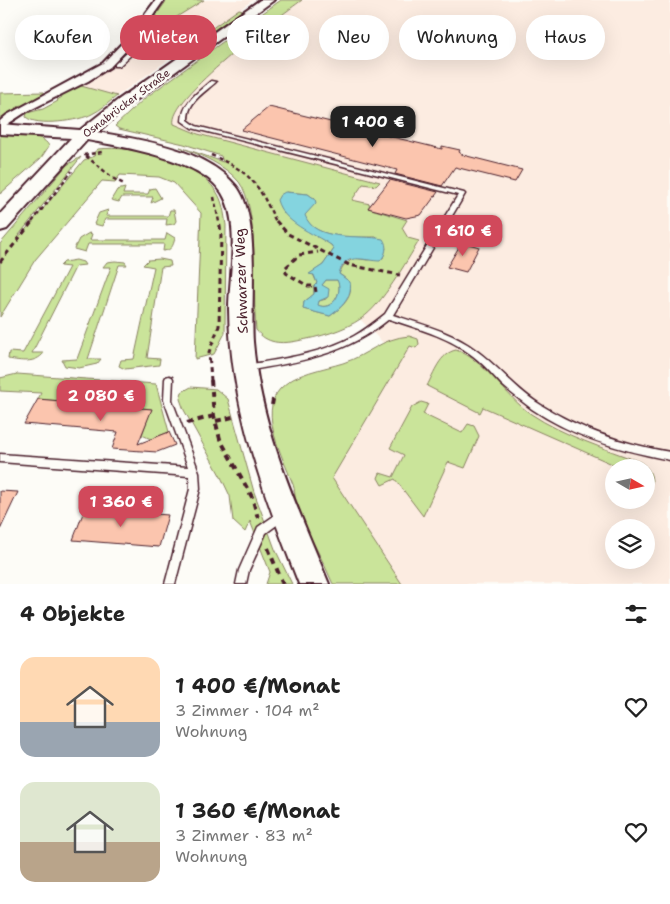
<!DOCTYPE html>
<html lang="de">
<meta charset="utf-8">
<style>
body{margin:0;font-family:"Shantell Sans",sans-serif;background:#f6f6f6;color:#222;height:100vh;display:flex;flex-direction:column;font-size:19px;white-space:nowrap}
*{box-sizing:border-box;margin:0}
p{font-size:16px;color:#767676}
.icon{flex:none;width:28px;height:28px;fill:none;stroke:currentColor;stroke-width:2;stroke-linecap:round;stroke-linejoin:round}
.map{position:relative;height:584px;overflow:hidden}
.sheet{display:flex;flex-direction:column;background:#fff;flex:1}
.sheet>*{flex:none}
.banner{position:absolute;left:15px;top:15px;width:640px;height:45px;display:flex;gap:10px}
.needle{width:32px;rotate:99deg}
.tools{position:absolute;left:605px;top:459px;display:grid;gap:10px}
.tools a{display:grid;place-items:center;width:50px;height:50px;border-radius:50%;background:#fff;box-shadow:0 5px 20px #0002;font-size:25px}
.price{position:absolute;translate:-50% -42px;padding:0 11px;border-radius:10px;background:#d1495b;color:#fff;font-size:16px;line-height:32px;filter:drop-shadow(0 1px 2px #0008)}
.price::after{content:'';position:absolute;left:50%;top:30px;width:15px;height:11px;margin-left:-8px;background:inherit;clip-path:polygon(0 0,100% 0,50% 100%)}
.price.current{background:#222;color:#fff}
ul{padding:0;list-style:none}
li{display:flex;align-items:center;gap:15px;height:125px;padding:0 20px}
li span{display:grid;place-items:center;flex:none;width:140px;height:100px;border-radius:15px;color:#555}
li>.icon{margin-inline-start:auto}
span .icon{width:60px;height:60px;fill:#fffc;stroke-width:1}
li b{font-size:21px}
h2{display:flex;justify-content:space-between;align-items:center;height:60px;padding:0 20px;font-size:21px}
.pill{padding:0 18px;border-radius:22px;background:#fff;box-shadow:0 5px 20px #0002;font-size:18px;line-height:45px}
.pill.current{background:#d1495b;color:#fff}
.map>svg:first-child{display:block}
.built{fill:#fcece1;fill-rule:evenodd}
.green{fill:#cae49a;stroke:#8a8262;fill-rule:evenodd}
.water{fill:#84d4df;stroke:#6d8c97;fill-rule:evenodd}
.building{fill:#fbc5ae;stroke:#4a1f2b}
.lines{fill:none;stroke-linecap:round;stroke-linejoin:round}
.lane-casing{stroke:#4a1f2b;stroke-width:3}
.street-casing{stroke:#4a1f2b;stroke-width:4}
.secondary-casing{stroke:#4a1f2b;stroke-width:4}
.path-far2{stroke:#4a1f2b;stroke-width:2.5;stroke-dasharray:4 3;stroke-linecap:butt}
.path-far1{stroke:#4a1f2b;stroke-width:3;stroke-dasharray:5 4;stroke-linecap:butt}
.path{stroke:#4a1f2b;stroke-width:4;stroke-dasharray:6 5;stroke-linecap:butt}
.lane{fill:#fdfcf7;fill-rule:evenodd}
.street{fill:#fdfcf7;fill-rule:evenodd}
.secondary{fill:#fdfcf7;fill-rule:evenodd}
.labels{text-anchor:middle;stroke-width:5;stroke-linejoin:round;paint-order:stroke}
.far-street-label{font-size:11px;fill:#4a1f2b;stroke:#fdfcf7}
.street-label{font-size:14px;fill:#4a1f2b;stroke:#fdfcf7}
</style>
<div class="map">
<svg width="670" height="584" viewBox="0 0 670 584">
<rect width="100%" height="100%" fill="#fdfcf7"/>
<filter id="ink" filterUnits="userSpaceOnUse"><feTurbulence type="fractalNoise" baseFrequency=".02" numOctaves="2"/><feDisplacementMap in="SourceGraphic" scale="10" xChannelSelector="R" yChannelSelector="G"/><feConvolveMatrix kernelMatrix="1 2 1 2 8 2 1 2 1" color-interpolation-filters="sRGB"/></filter>
<g filter="url(#ink)">
<g class="built">
<path d="M167 0H253L117 96 81 86 117 64Z"/>
<path d="M281 0H670V584H351L289 412 386 346 357 316 407 238 146 116ZM614 468H646V500H614ZM614 528H646V560H614Z"/>
</g>
<g class="green">
<path d="M167 0H204L162 26 204 34 239 9 243 10 188 48 186 47 199 37 147 28Z"/>
<path d="M281 0H302C279 17 167 98 174 124L198 134 380 182 376 186 363 184 352 200 370 204 368 208 407 220 402 228 408 238 419 241C406 262 382 305 362 318 343 331 319 337 297 341 281 344 267 344 256 330 252 293 260 209 239 182 225 165 201 155 180 147L223 162 221 156 184 144 119 129 115 126 145 98ZM286 192 308 194 315 199V203L304 215C313 240 355 237 376 237L386 248 383 258 367 260 354 258 343 266 339 274C362 287 346 305 330 316L303 309 304 302 314 294V286L317 283 313 274H310L323 265 334 249 331 245 287 216Z"/>
<path d="M81 86 117 96C109 102 101 110 92 114 80 121 36 127 26 117L27 113 43 109 58 101 57 100 62 97 61 95Z"/>
<path d="M44 92 45 95 0 118V93Z"/>
<path d="M0 134C14 135 42 132 49 146L41 158 0 194Z"/>
<path d="M98 149C134 145 195 160 216 191 223 201 224 213 226 225L225 333 214 354 195 359 201 213 174 183 159 177 120 175 115 182 102 181 35 260 0 317V244L67 165 81 157 19 235H21L84 160 95 156 92 154Z"/>
<path d="M125 188 123 194H148L150 189 155 188 161 198 151 203 153 197H122L119 202 111 200 117 190Z"/>
<path d="M108 210 106 216H168L170 210H174L176 221 174 224 166 225 167 219H105L102 226 94 224 99 213Z"/>
<path d="M89 233 92 234 90 240H165L167 233 175 238C173 246 172 250 163 251L164 244H88L85 252 74 249 79 239Z"/>
<path d="M160 259 170 261 171 266 161 267 147 358 160 359 159 365 125 369 119 366 121 360 134 359 154 267 143 265 148 260Z"/>
<path d="M76 260 83 262 85 265 76 266 32 353H44C35 364 21 361 8 359L9 352 23 353 69 267 60 266 64 262Z"/>
<path d="M115 261 125 262 127 265H119L88 359H101L97 364 79 368 65 366 62 360 77 359 111 267H103L107 262Z"/>
<path d="M326 280H337C344 292 332 312 317 305L319 301 326 299 327 292 322 285Z"/>
<path d="M409 336 418 339 419 344 416 348 410 346 332 478 402 584H333C322 558 308 534 297 508 294 500 296 490 292 482 283 457 258 413 280 389 294 373 324 369 343 363 368 355 382 338 409 336Z"/>
<path d="M456 350C484 359 506 397 531 414 564 436 604 448 640 462 648 467 652 473 652 483L646 480V468L619 467 483 407 480 413 427 386C434 373 440 353 456 350Z"/>
<path d="M17 374 156 384 169 432 151 439 142 435 151 409 38 399 41 393 0 391V378Z"/>
<path d="M191 387 216 389 228 399 254 492 275 549 292 584H266L270 572 250 521 245 532 233 521 230 496 221 477 184 410 180 399 182 392Z"/>
<path d="M421 402 428 404 423 414 462 433 468 424 474 426 479 436 465 468 448 462 423 516 395 479 382 485 378 478 380 473 393 477 404 455 390 448 412 407Z"/>
</g>
<path class="water" d="M285 192 308 194 315 199 316 203 305 215C314 243 361 234 383 239 388 246 386 255 380 261 365 261 344 251 339 274L350 282C353 297 341 308 330 316L303 309 304 302 314 294V286L317 283 314 275 309 274 323 265 334 249 331 245C313 233 283 223 277 200L280 195ZM326 280H337C344 292 332 312 318 305L319 301 328 297 329 289 322 285Z"/>
<g class="building">
<path d="M269 107 442 149V146L460 150 459 152 463 155 522 170 515 182 455 167 442 186 395 174 397 170 241 130Z"/>
<path d="M390 180 438 192 421 215 406 218 368 208Z"/>
<path d="M462 242 479 247 466 272 447 267Z"/>
<path d="M38 399 152 409 138 444 169 432 175 445 157 452 112 449 118 432 24 424Z"/>
<path d="M0 491 18 492 0 530Z"/>
<path d="M85 508 168 515 159 547 73 540Z"/>
</g>
<g class="lines">
<g class="lane-casing">
<g id="lane">
<path d="M140 41 173 48 175 49 173 50 143 44 119 66H115V64Z"/>
<path d="M211 81 216 82C203 94 188 101 188 120L196 126 464 193 465 194 393 315C421 324 453 332 477 351 500 368 516 390 541 405 581 430 624 444 670 452V460C622 451 573 437 532 409 522 401 512 394 502 385 492 374 482 362 469 353 446 336 416 328 389 319 346 355 299 362 246 371L243 370 242 368 243 366 246 365C282 359 321 354 354 336 365 330 375 322 385 314L458 195 192 128 182 121C183 102 198 92 211 81Z"/>
<path d="M169 376 172 377 173 379 172 400 199 472 200 489 175 584H165L190 489 189 476 0 462V454L188 467 164 400 165 379 166 377Z"/>
<path d="M281 511 285 513 286 516 285 519 266 533 249 570 246 584H236L239 570 258 527Z"/>
</g>
</g>
<g class="street-casing">
<path id="street" d="M156 0H164L135 41 110 67 88 81 26 112 0 129V121L7 115 103 63 128 37Z"/>
</g>
<g class="secondary-casing">
<path id="secondary" d="M260 0H274L128 106 97 132C142 140 204 148 236 186 261 216 250 302 253 342 260 427 297 507 329 584H299C264 495 230 406 229 309 229 276 241 223 222 193 201 159 124 147 87 140L7 229 0 231V214L71 138 0 134V124L80 130 118 100Z"/>
</g>
<g class="path-far2">
<path d="M84 155 102 152"/>
<path d="M211 155C251 172 258 183 276 222"/>
<path d="M86 156 114 179 124 184"/>
<path d="M214 197 219 222"/>
<path d="M32 222 72 171"/>
</g>
<g class="path-far1">
<path d="M276 221 288 234 349 265 400 275"/>
<path d="M0 262 33 221"/>
<path d="M316 292 315 286H308L286 273 285 268 299 255 318 252"/>
<path d="M211 381 209 352 219 326 221 233 219 221"/>
</g>
<g class="path">
<path d="M211 380 214 416 220 439 252 497 258 518"/>
<path d="M272 405 274 394"/>
<path d="M216 421 237 416"/>
<path d="M187 423 214 416"/>
<path d="M268 548 283 584"/>
</g>
<use href="#lane" class="lane"/>
<use href="#street" class="street"/>
<use href="#secondary" class="secondary"/>
</g>
</g>
<g class="labels">
<g class="far-street-label">
<text transform="translate(126 103) rotate(-37)" y="4">Osnabrücker Straße</text>
</g>
<g class="street-label">
<text transform="translate(241 281) rotate(-92)" y="5">Schwarzer Weg</text>
</g>
</g>
</svg>
<div class="tools">
<a><svg class="needle" viewBox="-14 -14 28 28"><path d="M0-13l5 13h-10z" fill="#e53935"/><path d="M0 13l5-13h-10z" fill="#767676"/></svg></a>
<a><svg class="icon" aria-label="layers" viewBox="0 0 24 24"><path d="M12 4l9 5-9 5-9-5zM3 14l9 5 9-5"/></svg></a>
</div>
<b class="price current" style="left:373px;top:148px">1 400 €</b>
<b class="price" style="left:463px;top:257px">1 610 €</b>
<b class="price" style="left:101px;top:422px">2 080 €</b>
<b class="price" style="left:121px;top:528px">1 360 €</b>
<div class="banner">
<a class="pill">Kaufen</a>
<a class="pill current">Mieten</a>
<a class="pill">Filter</a>
<a class="pill">Neu</a>
<a class="pill">Wohnung</a>
<a class="pill">Haus</a>
</div>
</div>
<section class="sheet">
<h2>4 Objekte<svg class="icon" aria-label="filters" viewBox="0 0 24 24"><path d="M4 7h16M4 17h16"/><circle cx="9" cy="7" r="2"/><circle cx="15" cy="17" r="2"/></svg></h2>
<ul>
<li><span style="background:linear-gradient(#ffd9b3 65%,#9aa5b1 0)"><svg class="icon" aria-label="home" viewBox="0 0 24 24"><path d="M3 11l9-7 9 7M6 9v11h12V9"/></svg></span><div><b>1 400 €/Monat</b><p>3 Zimmer · 104 m²</p><p>Wohnung</p></div><svg class="icon" aria-label="heart" viewBox="0 0 24 24"><path d="M12 20l-8-8c-3-5 5-10 8-4 3-6 11-1 8 4z"/></svg></li>
<li><span style="background:linear-gradient(#dfe7d0 60%,#b9a48a 0)"><svg class="icon" aria-label="home" viewBox="0 0 24 24"><path d="M3 11l9-7 9 7M6 9v11h12V9"/></svg></span><div><b>1 360 €/Monat</b><p>3 Zimmer · 83 m²</p><p>Wohnung</p></div><svg class="icon" aria-label="heart" viewBox="0 0 24 24"><path d="M12 20l-8-8c-3-5 5-10 8-4 3-6 11-1 8 4z"/></svg></li>
</ul>
</section>
